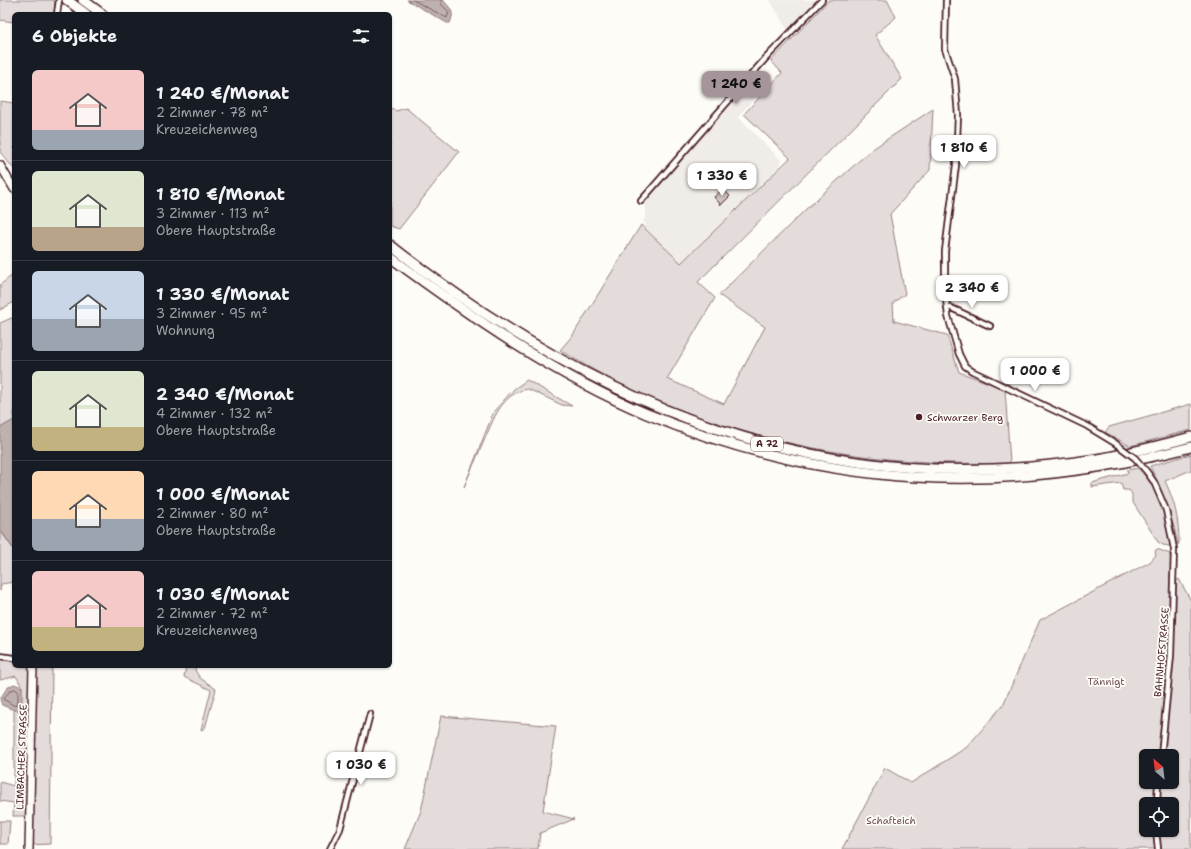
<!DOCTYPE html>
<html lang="de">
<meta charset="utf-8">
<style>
body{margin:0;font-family:"Shantell Sans",sans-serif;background:#242831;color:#f1f3f6;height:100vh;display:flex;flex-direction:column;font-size:15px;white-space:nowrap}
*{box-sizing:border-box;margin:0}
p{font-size:13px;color:#9ea1a6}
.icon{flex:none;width:22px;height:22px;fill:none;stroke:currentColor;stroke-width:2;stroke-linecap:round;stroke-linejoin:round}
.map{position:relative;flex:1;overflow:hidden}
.side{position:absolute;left:12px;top:12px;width:380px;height:656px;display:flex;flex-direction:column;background:#171b24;border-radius:6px;box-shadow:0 1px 3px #0004}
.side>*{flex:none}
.needle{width:26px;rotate:332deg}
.controls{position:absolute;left:1139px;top:749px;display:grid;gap:8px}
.controls a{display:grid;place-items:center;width:40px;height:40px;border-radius:6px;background:#171b24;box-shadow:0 1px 3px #0004;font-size:20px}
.price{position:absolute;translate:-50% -34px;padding:0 9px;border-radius:8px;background:#fff;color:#222;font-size:13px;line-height:26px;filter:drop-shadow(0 1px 2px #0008)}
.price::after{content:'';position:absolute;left:50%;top:24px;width:12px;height:9px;margin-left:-6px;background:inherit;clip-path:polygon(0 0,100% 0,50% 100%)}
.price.selected{background:#a6949b;color:#111}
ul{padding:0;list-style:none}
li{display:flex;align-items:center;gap:12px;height:100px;padding:0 20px}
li+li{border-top:1px solid #363941}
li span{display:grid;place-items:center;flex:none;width:112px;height:80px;border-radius:6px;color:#555}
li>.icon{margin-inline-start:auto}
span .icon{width:48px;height:48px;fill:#fffc;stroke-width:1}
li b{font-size:17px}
h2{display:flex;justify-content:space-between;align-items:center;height:48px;padding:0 20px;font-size:17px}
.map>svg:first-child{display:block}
.built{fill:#f0ece8}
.green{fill:#e3dcda;stroke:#967e82;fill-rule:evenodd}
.water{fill:#c0b1b1;stroke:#91777b}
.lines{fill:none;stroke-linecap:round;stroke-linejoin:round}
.shore{stroke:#795961;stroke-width:1}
.building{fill:#d0c5c4;stroke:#4a1f2b}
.minor-casing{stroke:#4a1f2b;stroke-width:8}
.secondary-casing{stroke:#4a1f2b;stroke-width:10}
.motorway-casing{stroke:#4a1f2b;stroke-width:12}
.minor{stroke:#fdfcf7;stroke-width:4.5}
.secondary{stroke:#fdfcf7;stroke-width:7}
.motorway{stroke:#fdfcf7;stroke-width:9}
.minor-bridge-casing{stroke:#4a1f2b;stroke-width:8;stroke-linecap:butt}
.minor-bridge{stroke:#fdfcf7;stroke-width:4.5}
.poi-dot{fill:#4a1f2b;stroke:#fdfcf7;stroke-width:1.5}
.labels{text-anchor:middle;stroke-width:3.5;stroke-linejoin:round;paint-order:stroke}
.shield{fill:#fdfcf7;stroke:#806168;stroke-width:1}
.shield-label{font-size:9px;font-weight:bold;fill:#4a1f2b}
.poi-label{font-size:10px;fill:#4a1f2b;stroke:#fdfcf7;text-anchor:start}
.street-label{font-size:10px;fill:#4a1f2b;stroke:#fdfcf7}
.park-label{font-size:10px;fill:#704e57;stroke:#fdfcf7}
</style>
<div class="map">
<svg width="1191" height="849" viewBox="0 0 1191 849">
<rect width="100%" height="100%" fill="#fdfcf7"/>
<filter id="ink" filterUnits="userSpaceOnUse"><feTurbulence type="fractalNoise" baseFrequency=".025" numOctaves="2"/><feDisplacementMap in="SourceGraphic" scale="8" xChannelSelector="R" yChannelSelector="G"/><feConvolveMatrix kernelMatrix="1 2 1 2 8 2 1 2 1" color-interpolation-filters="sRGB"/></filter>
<g filter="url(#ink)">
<g class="built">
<path d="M770 0H818L788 31Z"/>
<path d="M757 76 767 84 738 117 781 160 780 167 681 263 644 228 646 224 643 222 645 218V200Z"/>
</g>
<g class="green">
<path d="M0 0H53L55 1 54 14H14V22L0 20Z"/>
<path d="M829 0H887L896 17 875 35 902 79 698 282 715 298 667 379 724 404 765 327 719 295 805 210 871 150 933 109 930 170 890 214 905 294 893 303 894 321 947 335 959 372 1005 389 1010 463C886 467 762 447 648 397 617 384 588 367 560 350L573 335 641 225 681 263 790 158 744 114 782 73 771 61Z"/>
<path d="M0 101 14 103V169L0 152Z"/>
<path d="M390 107 396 111 406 108 459 152 399 229 390 226Z"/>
<path d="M14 274V302L0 310V285Z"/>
<path d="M14 317V420L0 428V323Z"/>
<path d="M527 380 572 406 562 405 528 389C501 393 493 421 484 441 477 457 470 472 464 487L494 411 514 389Z"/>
<path d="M1191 404V430L1130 446 1105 432 1109 427Z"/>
<path d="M1191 454V470L1165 481C1175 502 1179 520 1179 543L1178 545C1172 516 1163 492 1150 466Z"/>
<path d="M1138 468C1161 492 1165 512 1171 544L1169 546 1163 545 1158 542 1132 501V494L1129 490H1123L1121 483 1092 487V483L1128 473 1127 470Z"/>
<path d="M0 530 14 550V582L1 584 0 591Z"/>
<path d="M1157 549 1170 554 1173 583 1179 579 1191 601V849H842L885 768 911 783 967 747 1003 705 1040 620 1150 562 1156 555 1155 551ZM1146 756H1172V782H1146ZM1146 804H1172V830H1146Z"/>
<path d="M0 656 14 658V666L52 668 50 844 29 845V816H13L14 803 0 801V782L14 786V710H19L22 687 16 676 0 680Z"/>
<path d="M186 666H196L195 670 200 678 216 689 205 728 201 730 211 690 184 677Z"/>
<path d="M441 716 556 726 543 811 574 819 540 833 538 849H405L421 811Z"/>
<path d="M0 821H10L8 844H0Z"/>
</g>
<g class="water">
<path d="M407 0H443C451 9 455 12 450 23H447Z"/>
<path d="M14 420V550L0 529V428Z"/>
<path d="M14 684 22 687V702L19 710H14L2 705 0 699 7 688Z"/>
</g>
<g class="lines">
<g class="shore">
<path d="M413 0 447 18 449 12 441 4V0"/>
<path d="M15 689 18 691V701L15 706 3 699 10 691Z"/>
</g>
</g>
<path class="building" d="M723 189 730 196 721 205 714 197Z"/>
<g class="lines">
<g class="minor-casing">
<g id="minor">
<path d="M946 0 945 49 955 79 958 115 956 165 945 251V290L948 316 959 354 965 366 972 371 1087 426 1115 443"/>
<path d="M57 14 59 0"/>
<path d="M641 201 765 59 822 0"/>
<path d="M947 306 990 326"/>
<path d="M1147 472 1154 482 1166 510 1174 549 1171 655 1161 756"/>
<path d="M0 656 14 658"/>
<path d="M1157 804 1158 782"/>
<path d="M1156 830 1158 849"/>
<path d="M330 849 340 829 370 714"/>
</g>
</g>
<g class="secondary-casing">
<g id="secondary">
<path d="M0 165 14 189"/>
<path d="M29 849 33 666"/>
</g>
</g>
<g class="motorway-casing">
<g id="motorway">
<path d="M67 0 86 14"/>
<path d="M83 0 102 14"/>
<path d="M390 245C598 408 822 501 1090 460 1124 455 1158 446 1191 437"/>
<path d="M390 257C470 316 554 375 647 414 827 488 1003 497 1191 447"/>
</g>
</g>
<use href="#minor" class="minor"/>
<use href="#secondary" class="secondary"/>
<use href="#motorway" class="motorway"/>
<g class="minor-bridge-casing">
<path id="minor-bridge" d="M1115 443 1135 458 1147 472"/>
</g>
<use href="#minor-bridge" class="minor-bridge"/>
</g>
</g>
<circle class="poi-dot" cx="919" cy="417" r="4"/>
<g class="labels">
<rect class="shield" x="751" y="437" width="32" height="14" rx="3"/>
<g class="shield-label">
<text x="767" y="447">A 72</text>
</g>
<g class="poi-label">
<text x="927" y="421">Schwarzer Berg</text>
</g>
<g class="street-label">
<text transform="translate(1161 652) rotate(-85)" y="4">BAHNHOFSTRASSE</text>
<text transform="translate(21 757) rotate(-88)" y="4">LIMBACHER STRASSE</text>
</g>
<g class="park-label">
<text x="1106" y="685">Tännigt</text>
<text x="891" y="824">Schafteich</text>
</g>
</g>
</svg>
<div class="controls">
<a><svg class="needle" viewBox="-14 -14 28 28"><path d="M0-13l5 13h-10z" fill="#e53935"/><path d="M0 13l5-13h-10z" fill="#9ea1a6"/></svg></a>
<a><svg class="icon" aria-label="locate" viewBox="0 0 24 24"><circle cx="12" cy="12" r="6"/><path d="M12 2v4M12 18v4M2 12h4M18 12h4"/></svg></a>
</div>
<b class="price selected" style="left:736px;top:105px">1 240 €</b>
<b class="price" style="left:964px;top:169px">1 810 €</b>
<b class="price" style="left:722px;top:197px">1 330 €</b>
<b class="price" style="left:972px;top:309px">2 340 €</b>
<b class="price" style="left:1035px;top:392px">1 000 €</b>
<b class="price" style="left:361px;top:786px">1 030 €</b>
<section class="side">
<h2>6 Objekte<svg class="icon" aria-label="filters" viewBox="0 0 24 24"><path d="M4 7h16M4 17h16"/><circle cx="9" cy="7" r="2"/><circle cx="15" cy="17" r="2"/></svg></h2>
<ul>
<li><span style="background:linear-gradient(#f6c9c9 75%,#9aa5b1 0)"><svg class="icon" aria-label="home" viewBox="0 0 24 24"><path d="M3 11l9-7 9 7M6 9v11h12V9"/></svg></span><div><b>1 240 €/Monat</b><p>2 Zimmer · 78 m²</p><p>Kreuzeichenweg</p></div></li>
<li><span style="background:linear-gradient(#dfe7d0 70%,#b9a48a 0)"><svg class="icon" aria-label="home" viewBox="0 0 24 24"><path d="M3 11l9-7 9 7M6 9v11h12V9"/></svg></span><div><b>1 810 €/Monat</b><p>3 Zimmer · 113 m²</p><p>Obere Hauptstraße</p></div></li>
<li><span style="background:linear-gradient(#c9d6e8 60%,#9aa5b1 0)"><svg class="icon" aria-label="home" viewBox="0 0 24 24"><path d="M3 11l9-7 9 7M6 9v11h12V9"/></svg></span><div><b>1 330 €/Monat</b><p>3 Zimmer · 95 m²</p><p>Wohnung</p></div></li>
<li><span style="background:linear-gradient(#dfe7d0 70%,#c2b280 0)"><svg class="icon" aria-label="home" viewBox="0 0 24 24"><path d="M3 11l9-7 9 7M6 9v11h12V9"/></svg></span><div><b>2 340 €/Monat</b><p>4 Zimmer · 132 m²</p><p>Obere Hauptstraße</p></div></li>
<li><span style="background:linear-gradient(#ffd9b3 60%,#9aa5b1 0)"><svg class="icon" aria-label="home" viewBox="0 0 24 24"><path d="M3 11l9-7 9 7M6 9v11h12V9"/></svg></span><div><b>1 000 €/Monat</b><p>2 Zimmer · 80 m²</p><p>Obere Hauptstraße</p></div></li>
<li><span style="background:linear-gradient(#f6c9c9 70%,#c2b280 0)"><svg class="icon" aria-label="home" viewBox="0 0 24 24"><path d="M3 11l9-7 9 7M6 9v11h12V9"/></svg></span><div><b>1 030 €/Monat</b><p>2 Zimmer · 72 m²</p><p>Kreuzeichenweg</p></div></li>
</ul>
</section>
</div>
